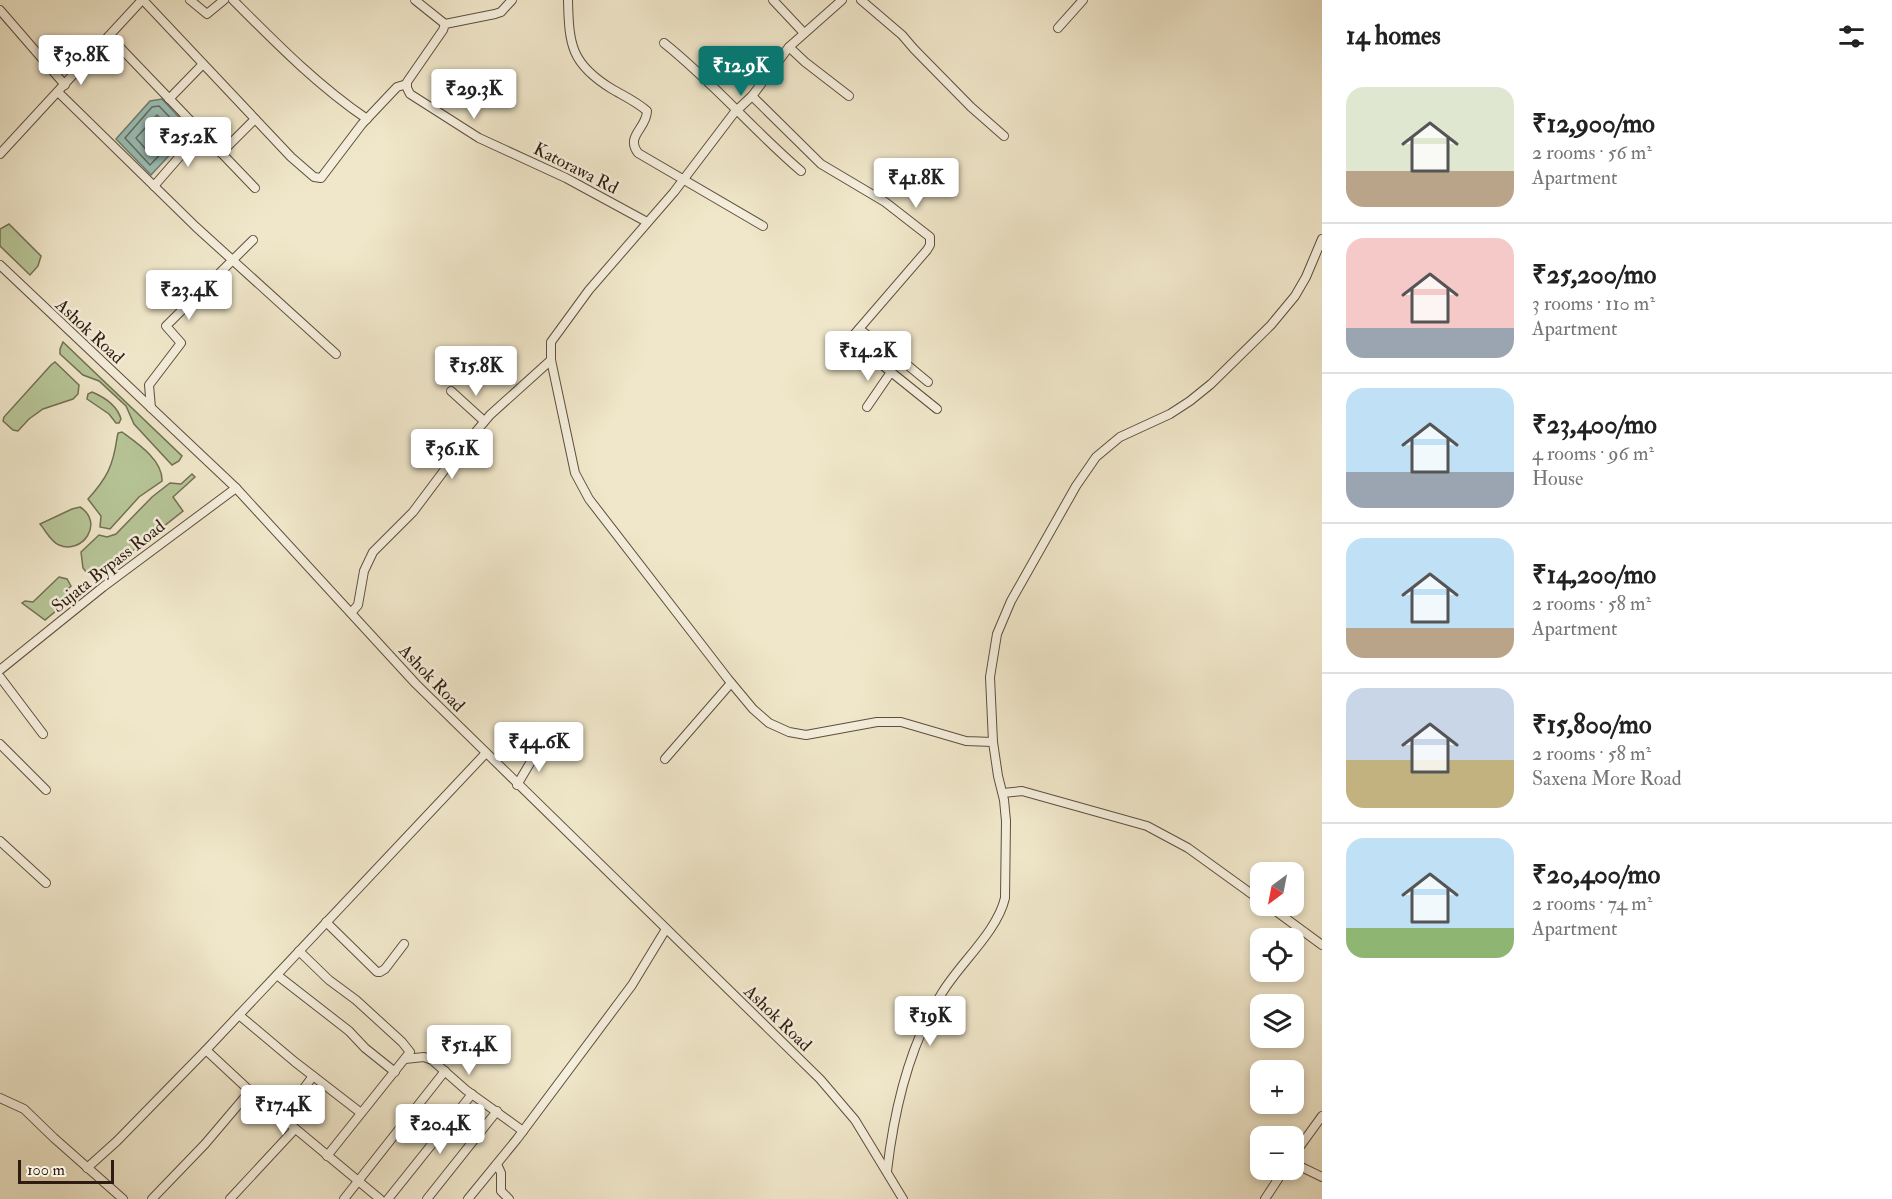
<!DOCTYPE html>
<meta charset="utf-8">
<style>
body{margin:0;font-family:"IM FELL Double Pica",serif;background:#f6f6f6;color:#222;height:100vh;display:flex;flex-direction:column;font-size:22px;white-space:nowrap}
*{box-sizing:border-box;margin:0}
p{font-size:20px;color:#767676}
.icon{flex:none;width:33px;height:33px;fill:none;stroke:currentColor;stroke-width:2;stroke-linecap:round;stroke-linejoin:round}
.map{position:relative;flex:1;overflow:hidden}
.side{display:flex;flex-direction:column;background:#fff;width:570px}
.side>*{flex:none}
.needle{width:39px;rotate:212deg}
.controls{position:absolute;left:1250px;top:862px;display:grid;gap:12px}
.controls a{display:grid;place-items:center;width:54px;height:54px;border-radius:12px;background:#fff;box-shadow:0 3px 9px #0003;font-size:30px}
.scale{position:absolute;left:18px;bottom:15px;width:96px;box-sizing:border-box;padding-left:6px;border:3px solid #2f1b0f;border-top:0;font-size:16px;line-height:21px;white-space:nowrap;color:#2f1b0f;-webkit-text-stroke:4px #f5efdd;paint-order:stroke}
.price{position:absolute;translate:-50% -51px;padding:0 14px;border-radius:6px;background:#fff;color:#222;font-size:20px;line-height:39px;filter:drop-shadow(0 2px 3px #0008)}
.price::after{content:'';position:absolute;left:50%;top:36px;width:18px;height:14px;margin-left:-9px;background:inherit;clip-path:polygon(0 0,100% 0,50% 100%)}
.price.selected{background:#0f766e;color:#fff}
ul{padding:0;list-style:none}
li{display:flex;align-items:center;gap:18px;height:150px;padding:0 24px}
li+li{border-top:2px solid #e0e0e0}
li span{display:grid;place-items:center;flex:none;width:168px;height:120px;border-radius:18px;color:#555}
li>.icon{margin-inline-start:auto}
span .icon{width:72px;height:72px;fill:#fffc;stroke-width:1}
li b{font-size:26px}
h2{display:flex;justify-content:space-between;align-items:center;height:72px;padding:0 24px;font-size:26px}
main{display:flex;flex:1;min-height:0}
.map>svg:first-child{display:block}
.green{fill:#b7c698;stroke:#737054;stroke-width:1.5}
.water{fill:#9ac0b7;stroke:#6f7e74;stroke-width:1.5}
.lines{fill:none;stroke-linecap:round;stroke-linejoin:round}
.shore{stroke:#646e63;stroke-width:1.5}
.minor-casing{stroke:#5f4e3e;stroke-width:10}
.minor{stroke:#f5efdd;stroke-width:8}
.labels{text-anchor:middle;stroke-width:5;stroke-linejoin:round;paint-order:stroke}
.street-label{font-size:18px;fill:#2f1b0f;stroke:#f5efdd}
</style>
<main>
<div class="map">
<svg width="1322" height="1199" viewBox="0 0 1322 1199">
<rect width="100%" height="100%" fill="#f0e7ca"/>
<filter id="stains"><feTurbulence type="fractalNoise" baseFrequency=".00333" numOctaves="4"/><feColorMatrix values="0 0 0 0 .2 0 0 0 0 .09 0 0 0 0 .02 0 0 0 .5 -.17"/></filter>
<radialGradient id="worn" r=".72"><stop offset=".6" stop-color="#630" stop-opacity="0"/><stop offset="1" stop-color="#630" stop-opacity=".3"/></radialGradient>
<g class="green">
<path d="M9 224 41 256 38 266 30 275 0 246V229Z"/>
<path d="M63 342 182 456 179 461 172 465 134 424 126 406 99 381 83 375 60 354V349Z"/>
<path d="M55 362 79 385 78 394 73 399 43 409 29 419 18 431 13 430 3 421 4 417 51 365Z"/>
<path d="M92 392C104 397 117 405 121 419L119 423H116L109 414 87 399 88 394Z"/>
<path d="M122 432C137 443 163 460 162 481L139 497 110 529 100 527 101 516 88 499C107 478 113 466 117 438L118 433Z"/>
<path d="M192 474 195 477 173 497 183 511 97 579 90 572 87 573 83 568 81 552 99 535 107 537 116 534 152 497 170 483 181 484Z"/>
<path d="M80 507C105 523 82 555 59 545 51 542 46 531 40 524L72 509Z"/>
<path d="M59 577 67 579 71 586 67 590 75 595 45 620 22 603 25 601 33 602Z"/>
</g>
<path class="water" d="M162 99 192 131 151 175 116 139 150 101Z"/>
<g class="lines">
<g class="shore">
<path d="M159 106 183 131 150 165 125 138 152 107Z"/>
<path d="M157 115 173 131 150 154 136 138Z"/>
</g>
<g class="minor-casing">
<g id="minor">
<path d="M143 0 291 157 314 177 321 178 362 124 397 87 407 84"/>
<path d="M190 0 207 14 224 0"/>
<path d="M233 0C276 43 317 85 367 119"/>
<path d="M415 0 445 24"/>
<path d="M512 0 501 12 495 14 445 24 443 30 407 82V88L410 94 479 138 566 178 647 222"/>
<path d="M568 0C569 45 571 64 612 89 624 96 637 102 647 111 647 128 625 136 638 153L763 226"/>
<path d="M773 0 804 33"/>
<path d="M842 0 789 47 752 96 734 113 674 192 589 290 551 342V360L575 473 589 499 728 679 753 709 769 723 789 732 806 735 877 722H901L966 741 993 742"/>
<path d="M861 0 902 35 914 49 971 107 1004 136"/>
<path d="M0 10 65 85"/>
<path d="M1058 28 1083 0"/>
<path d="M109 36 255 188"/>
<path d="M664 43C713 82 753 130 801 171"/>
<path d="M789 47 805 62 849 96"/>
<path d="M58 92 196 227 336 354"/>
<path d="M752 96 821 164 885 202 930 237V245L927 250 839 352"/>
<path d="M169 99 203 64"/>
<path d="M221 153 255 119"/>
<path d="M0 154 142 0"/>
<path d="M154 186 201 132"/>
<path d="M0 265 236 488 416 684 820 1079 855 1120 903 1199"/>
<path d="M859 329 894 354 928 382"/>
<path d="M850 339 937 409"/>
<path d="M451 391 484 421"/>
<path d="M867 407 891 372"/>
<path d="M151 408 149 385 181 343 166 326 253 240"/>
<path d="M351 613 358 605 364 571 373 552 413 512 452 460 490 415 551 360"/>
<path d="M0 670 103 587 236 488"/>
<path d="M0 677 43 734"/>
<path d="M0 744 46 790"/>
<path d="M665 759 731 683"/>
<path d="M517 785 539 748"/>
<path d="M1003 793 1022 791 1147 826 1188 848 1260 900"/>
<path d="M0 841 46 883"/>
<path d="M1269 906 1322 945"/>
<path d="M326 922 377 972H380L385 969 404 944"/>
<path d="M299 951 329 980 356 1000 402 1042 410 1052 327 1156"/>
<path d="M277 975 349 1031 365 1048 395 1072"/>
<path d="M239 1015 295 1062 361 1113"/>
<path d="M206 1050 250 1091 380 1199"/>
<path d="M405 1059 424 1057 432 1060 466 1090 523 1131"/>
<path d="M0 1098 24 1109 54 1138 123 1199"/>
<path d="M282 1118 313 1076"/>
<path d="M1293 1156 1322 1116"/>
<path d="M1293 1163 1322 1177"/>
<path d="M497 1164 501 1173V1191L509 1199"/>
<path d="M87 1168 117 1141 206 1050 485 754"/>
<path d="M887 1171C894 1111 909 1045 942 993 960 963 997 932 1005 898L1006 821 1004 800 998 776 993 742 990 677 997 634 1011 601 1076 486 1096 457 1120 437 1170 414 1190 401 1211 384 1271 325 1295 296 1306 277 1322 239"/>
<path d="M152 1199 205 1144 250 1091"/>
<path d="M230 1199 295 1129"/>
<path d="M344 1199 445 1071"/>
<path d="M388 1199 472 1094"/>
<path d="M427 1199 497 1111"/>
<path d="M468 1199 517 1139 632 985 666 929"/>
<path d="M1265 1199 1284 1170"/>
</g>
</g>
<use href="#minor" class="minor"/>
</g>
<g class="labels">
<g class="street-label">
<text transform="translate(576 168) rotate(27)" y="6">Katorawa Rd</text>
<text transform="translate(90 331) rotate(43)" y="6">Ashok Road</text>
<text transform="translate(108 566) rotate(-38)" y="6">Sujata Bypass Road</text>
<text transform="translate(432 678) rotate(46)" y="6">Ashok Road</text>
<text transform="translate(778 1018) rotate(44)" y="6">Ashok Road</text>
</g>
</g>
<rect width="100%" height="100%" filter="url(#stains)"/>
<rect width="100%" height="100%" fill="url(#worn)"/>
</svg>
<div class="controls">
<a><svg class="needle" viewBox="-14 -14 28 28"><path d="M0-13l5 13h-10z" fill="#e53935"/><path d="M0 13l5-13h-10z" fill="#767676"/></svg></a>
<a><svg class="icon" aria-label="locate" viewBox="0 0 24 24"><circle cx="12" cy="12" r="6"/><path d="M12 2v4M12 18v4M2 12h4M18 12h4"/></svg></a>
<a><svg class="icon" aria-label="layers" viewBox="0 0 24 24"><path d="M12 4l9 5-9 5-9-5zM3 14l9 5 9-5"/></svg></a>
<a>+</a>
<a>−</a>
</div>
<div class="scale">100 m</div>
<b class="price" style="left:81px;top:86px">₹30.8K</b>
<b class="price selected" style="left:741px;top:97px">₹12.9K</b>
<b class="price" style="left:474px;top:120px">₹29.3K</b>
<b class="price" style="left:188px;top:168px">₹25.2K</b>
<b class="price" style="left:916px;top:209px">₹41.8K</b>
<b class="price" style="left:189px;top:321px">₹23.4K</b>
<b class="price" style="left:868px;top:382px">₹14.2K</b>
<b class="price" style="left:476px;top:397px">₹15.8K</b>
<b class="price" style="left:452px;top:480px">₹36.1K</b>
<b class="price" style="left:539px;top:773px">₹44.6K</b>
<b class="price" style="left:930px;top:1047px">₹19K</b>
<b class="price" style="left:469px;top:1076px">₹51.4K</b>
<b class="price" style="left:283px;top:1136px">₹17.4K</b>
<b class="price" style="left:440px;top:1155px">₹20.4K</b>
</div>
<section class="side">
<h2>14 homes<svg class="icon" aria-label="filters" viewBox="0 0 24 24"><path d="M4 7h16M4 17h16"/><circle cx="9" cy="7" r="2"/><circle cx="15" cy="17" r="2"/></svg></h2>
<ul>
<li><span style="background:linear-gradient(#dfe7d0 70%,#b9a48a 0)"><svg class="icon" aria-label="home" viewBox="0 0 24 24"><path d="M3 11l9-7 9 7M6 9v11h12V9"/></svg></span><div><b>₹12,900/mo</b><p>2 rooms · 56 m²</p><p>Apartment</p></div></li>
<li><span style="background:linear-gradient(#f6c9c9 75%,#9aa5b1 0)"><svg class="icon" aria-label="home" viewBox="0 0 24 24"><path d="M3 11l9-7 9 7M6 9v11h12V9"/></svg></span><div><b>₹25,200/mo</b><p>3 rooms · 110 m²</p><p>Apartment</p></div></li>
<li><span style="background:linear-gradient(#bfe0f5 70%,#9aa5b1 0)"><svg class="icon" aria-label="home" viewBox="0 0 24 24"><path d="M3 11l9-7 9 7M6 9v11h12V9"/></svg></span><div><b>₹23,400/mo</b><p>4 rooms · 96 m²</p><p>House</p></div></li>
<li><span style="background:linear-gradient(#bfe0f5 75%,#b9a48a 0)"><svg class="icon" aria-label="home" viewBox="0 0 24 24"><path d="M3 11l9-7 9 7M6 9v11h12V9"/></svg></span><div><b>₹14,200/mo</b><p>2 rooms · 58 m²</p><p>Apartment</p></div></li>
<li><span style="background:linear-gradient(#c9d6e8 60%,#c2b280 0)"><svg class="icon" aria-label="home" viewBox="0 0 24 24"><path d="M3 11l9-7 9 7M6 9v11h12V9"/></svg></span><div><b>₹15,800/mo</b><p>2 rooms · 58 m²</p><p>Saxena More Road</p></div></li>
<li><span style="background:linear-gradient(#bfe0f5 75%,#8fb573 0)"><svg class="icon" aria-label="home" viewBox="0 0 24 24"><path d="M3 11l9-7 9 7M6 9v11h12V9"/></svg></span><div><b>₹20,400/mo</b><p>2 rooms · 74 m²</p><p>Apartment</p></div></li>
</ul>
</section>
</main>
